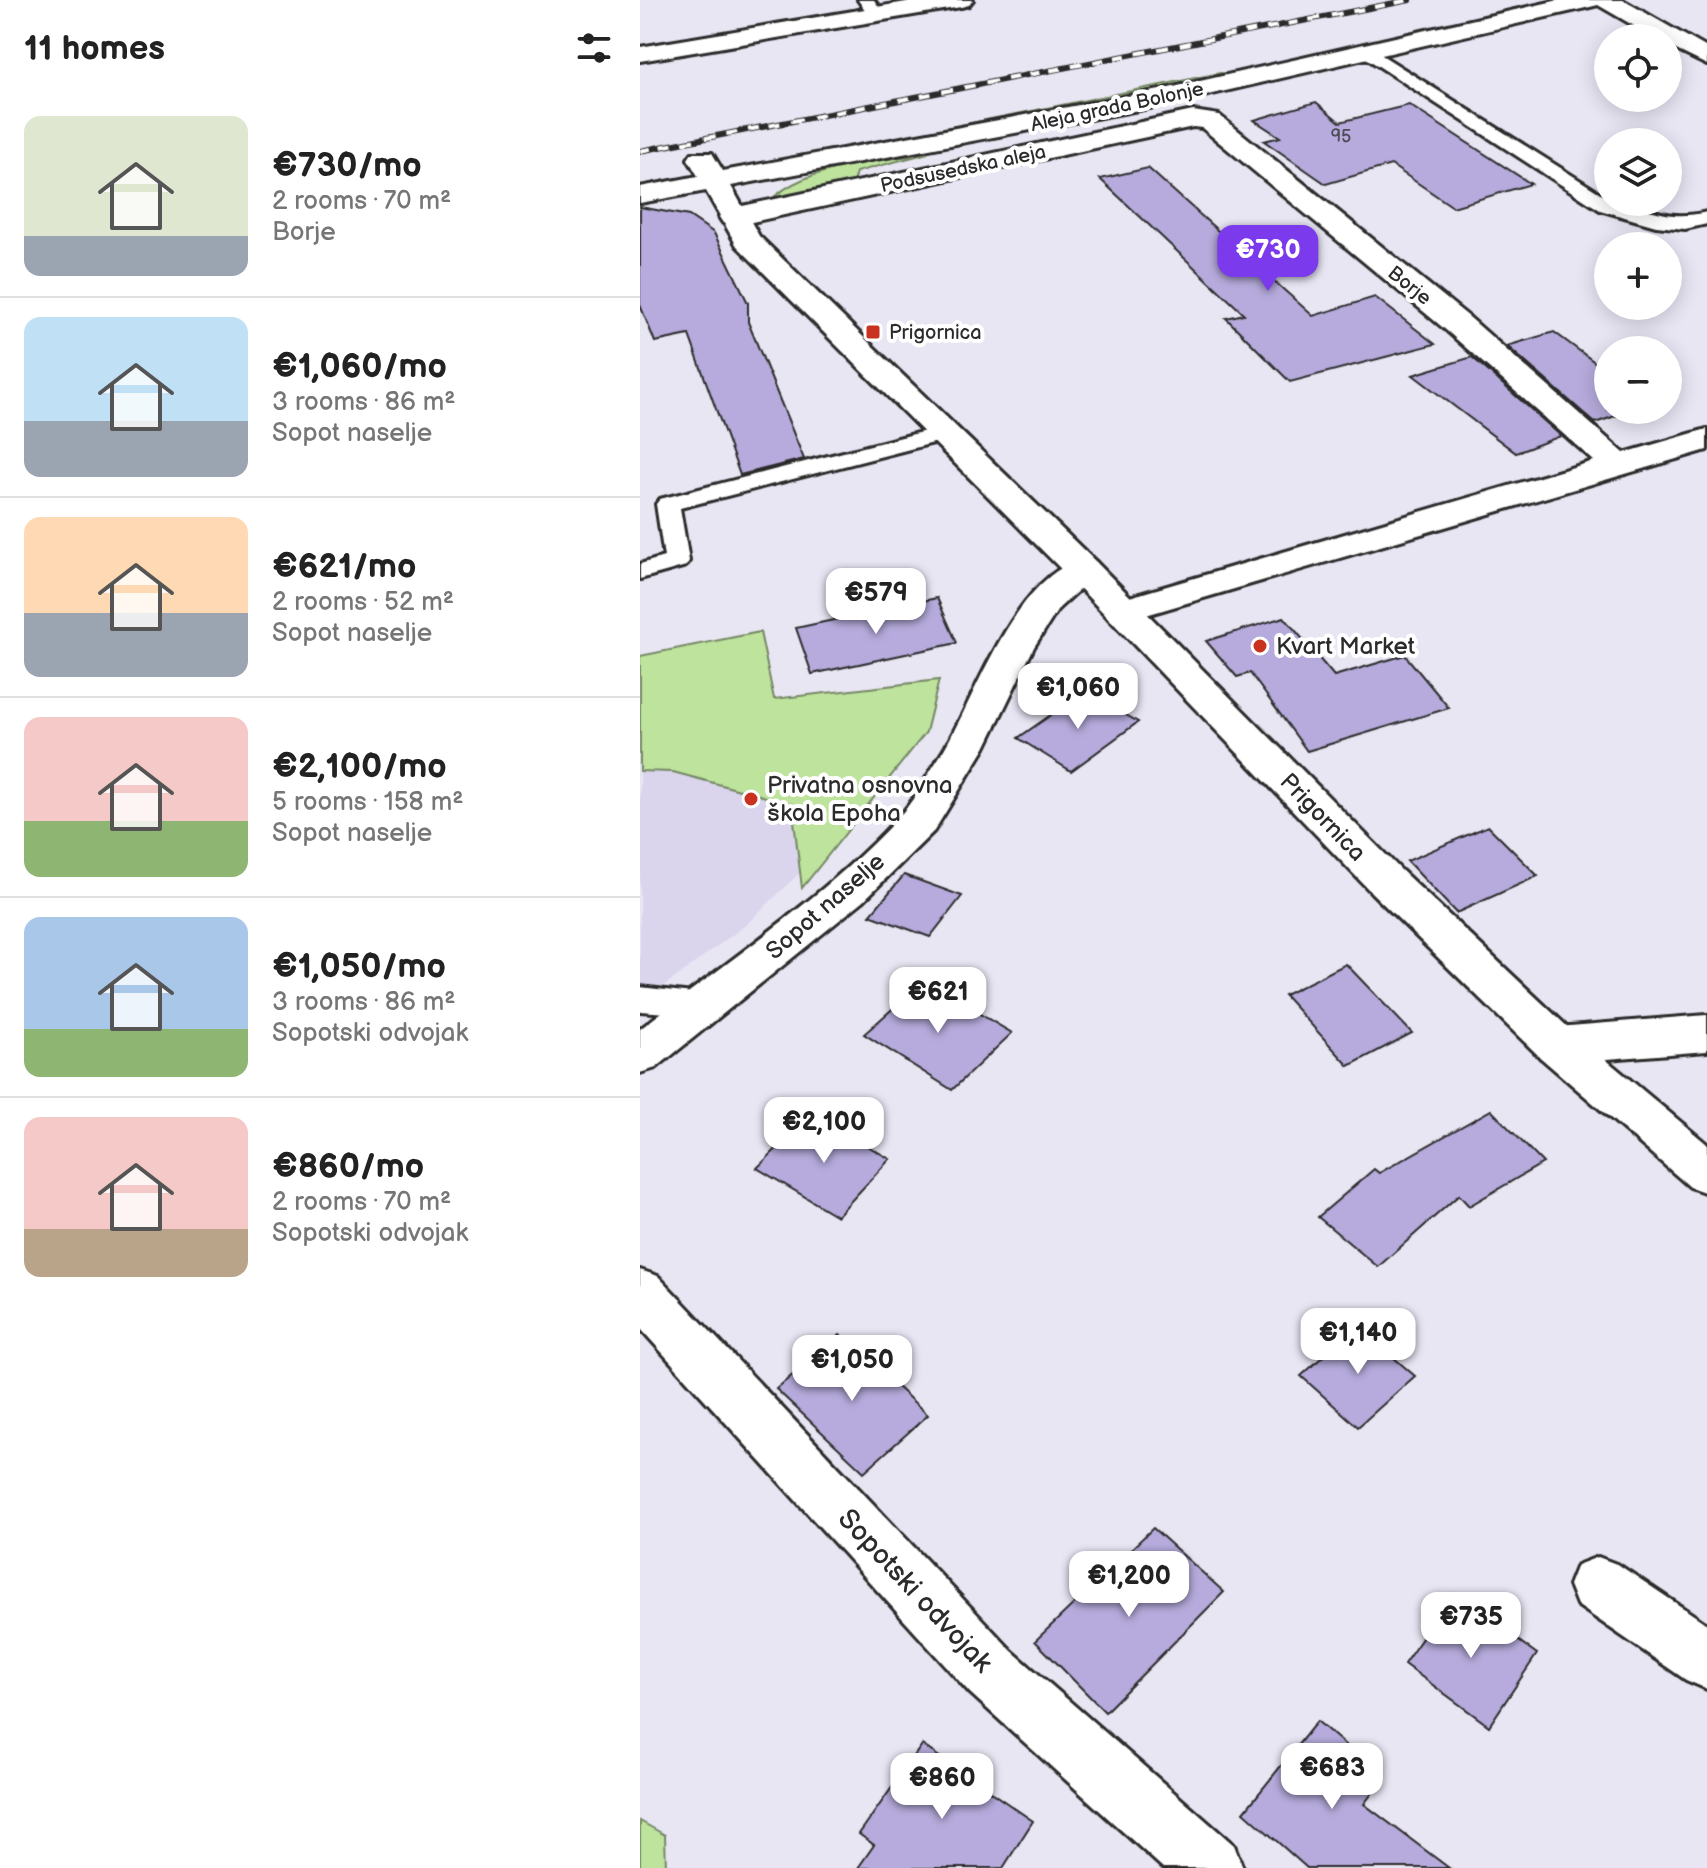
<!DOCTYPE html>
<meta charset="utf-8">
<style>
body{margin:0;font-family:"Balsamiq Sans",sans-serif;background:#f2f2f2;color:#222;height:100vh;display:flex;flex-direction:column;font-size:30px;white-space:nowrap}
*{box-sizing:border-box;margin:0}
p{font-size:26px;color:#767676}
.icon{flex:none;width:44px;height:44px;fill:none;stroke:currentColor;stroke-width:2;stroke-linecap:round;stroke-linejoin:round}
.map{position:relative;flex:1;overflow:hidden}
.drawer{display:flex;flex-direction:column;background:#fff;width:640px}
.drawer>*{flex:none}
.tools{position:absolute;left:954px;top:24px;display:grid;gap:16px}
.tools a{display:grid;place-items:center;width:88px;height:88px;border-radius:50%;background:#fff;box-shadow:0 4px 20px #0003;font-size:40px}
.price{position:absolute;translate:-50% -68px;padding:0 18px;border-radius:16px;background:#fff;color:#222;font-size:26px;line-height:52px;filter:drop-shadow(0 2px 4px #0008)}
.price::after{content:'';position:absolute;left:50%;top:48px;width:24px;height:18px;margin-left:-12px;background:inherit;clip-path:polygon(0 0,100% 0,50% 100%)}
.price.active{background:#7c3aed;color:#fff}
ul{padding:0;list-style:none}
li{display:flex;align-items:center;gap:24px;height:200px;padding:0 24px}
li+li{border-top:2px solid #e0e0e0}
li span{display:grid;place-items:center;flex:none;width:224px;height:160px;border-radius:16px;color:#555}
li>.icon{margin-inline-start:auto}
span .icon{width:96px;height:96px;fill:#fffc;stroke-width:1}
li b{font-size:34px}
h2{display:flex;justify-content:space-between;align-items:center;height:96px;padding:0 24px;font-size:34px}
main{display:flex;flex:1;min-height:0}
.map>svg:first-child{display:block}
.built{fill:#dad4ed}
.green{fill:#bee39d;stroke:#748764;stroke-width:2}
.building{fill:#b6abdc;stroke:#2b2b2b;stroke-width:2}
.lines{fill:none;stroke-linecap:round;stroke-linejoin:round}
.lane-casing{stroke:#2b2b2b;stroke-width:6}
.street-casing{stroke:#2b2b2b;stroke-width:6}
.secondary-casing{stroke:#2b2b2b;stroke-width:6}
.lane{fill:#fff;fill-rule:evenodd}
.street{fill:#fff;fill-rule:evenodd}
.secondary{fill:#fff;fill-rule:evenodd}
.rail-casing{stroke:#2b2b2b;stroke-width:6}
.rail{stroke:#fff;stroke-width:4;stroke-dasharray:11;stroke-linecap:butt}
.poi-dot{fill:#c8321e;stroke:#fff;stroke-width:3}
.labels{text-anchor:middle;stroke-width:8;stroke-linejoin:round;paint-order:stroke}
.far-number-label{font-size:18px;fill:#4e4b57}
.far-street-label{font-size:20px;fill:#2b2b2b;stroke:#fff}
.far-poi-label{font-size:20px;fill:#2b2b2b;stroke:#fff;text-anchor:start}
.poi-label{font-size:24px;fill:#2b2b2b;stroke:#fff;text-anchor:start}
.street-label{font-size:24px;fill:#2b2b2b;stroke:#fff}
.near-street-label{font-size:28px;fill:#2b2b2b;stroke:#fff}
</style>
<main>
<section class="drawer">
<h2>11 homes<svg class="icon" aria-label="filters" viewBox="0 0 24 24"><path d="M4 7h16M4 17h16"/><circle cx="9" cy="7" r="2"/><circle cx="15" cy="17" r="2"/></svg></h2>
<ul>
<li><span style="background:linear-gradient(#dfe7d0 75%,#9aa5b1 0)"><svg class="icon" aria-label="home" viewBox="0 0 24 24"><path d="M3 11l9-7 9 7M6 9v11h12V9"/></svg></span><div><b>€730/mo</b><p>2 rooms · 70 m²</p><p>Borje</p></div></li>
<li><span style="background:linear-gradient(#bfe0f5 65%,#9aa5b1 0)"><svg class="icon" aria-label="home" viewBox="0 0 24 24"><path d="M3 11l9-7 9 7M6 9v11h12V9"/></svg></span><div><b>€1,060/mo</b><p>3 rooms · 86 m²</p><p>Sopot naselje</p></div></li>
<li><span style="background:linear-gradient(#ffd9b3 60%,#9aa5b1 0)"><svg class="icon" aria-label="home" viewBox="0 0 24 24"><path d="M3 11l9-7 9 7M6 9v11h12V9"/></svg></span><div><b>€621/mo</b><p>2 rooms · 52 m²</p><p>Sopot naselje</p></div></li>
<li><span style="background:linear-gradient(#f6c9c9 65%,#8fb573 0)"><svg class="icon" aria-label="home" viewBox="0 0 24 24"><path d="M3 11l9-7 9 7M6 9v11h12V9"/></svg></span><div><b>€2,100/mo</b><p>5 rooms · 158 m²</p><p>Sopot naselje</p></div></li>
<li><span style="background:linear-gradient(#a9c7e8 70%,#8fb573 0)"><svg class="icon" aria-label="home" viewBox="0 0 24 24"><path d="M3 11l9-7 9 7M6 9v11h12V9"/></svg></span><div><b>€1,050/mo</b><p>3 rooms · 86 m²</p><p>Sopotski odvojak</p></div></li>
<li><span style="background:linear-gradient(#f6c9c9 70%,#b9a48a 0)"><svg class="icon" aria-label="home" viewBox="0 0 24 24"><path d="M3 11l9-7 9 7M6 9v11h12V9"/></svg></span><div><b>€860/mo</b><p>2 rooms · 70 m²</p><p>Sopotski odvojak</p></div></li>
</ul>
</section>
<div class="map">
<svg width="1067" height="1868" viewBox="0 0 1067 1868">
<rect width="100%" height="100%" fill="#e9e6f4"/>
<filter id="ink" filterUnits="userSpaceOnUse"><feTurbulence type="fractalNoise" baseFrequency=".0125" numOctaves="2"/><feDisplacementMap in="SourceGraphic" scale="16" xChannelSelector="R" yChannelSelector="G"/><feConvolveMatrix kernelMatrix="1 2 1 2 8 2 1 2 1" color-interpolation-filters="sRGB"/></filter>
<g filter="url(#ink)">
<path class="built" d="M100 654 181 852 107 924 0 1004V674Z"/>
<g class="green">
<path d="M580 73 587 74 466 101 158 158Z"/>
<path d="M288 153 216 172 213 183 131 200C166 165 240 162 288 153Z"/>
<path d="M120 632 134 699 299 680 286 732 162 888 152 804 33 772 0 771V656Z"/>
<path d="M0 1821 25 1835 26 1868H0Z"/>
</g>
<g class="building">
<path d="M676 102 700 122 769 105 891 184 813 207 751 165 686 184 624 141 640 137 614 120Z"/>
<path d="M508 168 673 316 735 297 795 344 650 382 586 318 604 314 460 179Z"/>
<path d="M0 207 49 216 74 233 108 303V322L164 459 100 475 49 335 15 342 0 305Z"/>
<path d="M914 332 968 372V410H993L955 423 867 346Z"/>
<path d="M832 357 921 436 876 453 773 375Z"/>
<path d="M297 598 317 643 172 674 156 628Z"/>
<path d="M644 617 694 676 765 655 809 708 667 751 610 673 597 677 566 641Z"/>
<path d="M445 691 498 722 431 771 378 738Z"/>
<path d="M848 826 898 876 816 913 767 861Z"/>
<path d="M264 875 322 896 290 937 230 915Z"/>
<path d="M706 964 772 1033 709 1066 644 995Z"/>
<path d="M284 981 372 1033 312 1090 224 1034Z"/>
<path d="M851 1110 903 1163 829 1206 819 1195 738 1267 678 1217 734 1169 739 1173Z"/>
<path d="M172 1114 250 1159 197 1216 117 1168Z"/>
<path d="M717 1326 775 1376 718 1427 661 1376Z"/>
<path d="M200 1335 288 1415 224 1472 136 1389Z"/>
<path d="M513 1528 584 1592 465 1712 395 1641Z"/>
<path d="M813 1594 897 1654 849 1726 764 1664Z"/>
<path d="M677 1721 744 1778 724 1804 809 1868H667L604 1812Z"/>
<path d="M282 1745 393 1821 363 1868H218L234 1845 219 1834Z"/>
</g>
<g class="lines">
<g class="lane-casing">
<g id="lane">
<path d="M218 0H234L245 15 237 20 231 18Z"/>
<path d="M729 47 968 198V202C1007 203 1021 223 1067 212V224L1045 229 1016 226 960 210 723 56 721 52Z"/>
<path d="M301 427 309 429 312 434 309 439 40 508 49 561 46 566 0 579V564L24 557 16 504 20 499Z"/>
<path d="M0 987 79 996 84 1004 79 1012 68 1016 0 1011Z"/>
</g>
</g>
<g class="street-casing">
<g id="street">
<path d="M954 0H983L1067 48V65L1028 46V38H1015L958 5Z"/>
<path d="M553 111 579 115 829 317 984 453 1067 429V450L482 622 469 619 464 611 469 603 954 461 807 331 562 128 553 127 93 226 83 223 79 217 83 211 93 208Z"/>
<path d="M443 559 456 562 461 570 419 608 394 647 345 748 294 831 223 901 16 1068 0 1073V1029C85 963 192 892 263 812 277 796 288 774 300 756 335 701 373 576 443 559Z"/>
<path d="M1067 1015V1051L917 1063 901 1058 894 1045 901 1032 917 1027Z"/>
<path d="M0 1270 18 1276 372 1651 594 1845 603 1868H523L330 1693 0 1328Z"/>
<path d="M958 1557 979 1565 1067 1624V1689L1046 1680 937 1605 929 1585 937 1565Z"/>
</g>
</g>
<g class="secondary-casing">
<g id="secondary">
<path d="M278 0H333L329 5 321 7 0 61V47Z"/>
<path d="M919 0H962L958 5 950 7 520 106 91 186 119 236 456 562 762 871 933 1032 1067 1144V1193L1050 1187 901 1058 732 893 430 578 97 246 66 191 0 203V187L58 176 48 159 52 153H72L83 171 520 90Z"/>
</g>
</g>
<use href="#lane" class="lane"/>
<use href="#street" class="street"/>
<use href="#secondary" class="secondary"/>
<g class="rail-casing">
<path id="rail" d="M0 151 770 0"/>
</g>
<use href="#rail" class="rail"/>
</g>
</g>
<g class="poi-dot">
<rect x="225" y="324" width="16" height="16" rx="4"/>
<circle cx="620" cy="646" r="8"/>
<circle cx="111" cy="799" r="8"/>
</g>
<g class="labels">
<g class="far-number-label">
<text x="701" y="142">95</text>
</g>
<g class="far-street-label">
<text transform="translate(477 106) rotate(-12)" y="7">Aleja grada Bolonje</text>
<text transform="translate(323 168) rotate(-12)" y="7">Podsusedska aleja</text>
<text transform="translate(770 285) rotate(39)" y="7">Borje</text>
</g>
<g class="far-poi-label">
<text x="249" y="339">Prigornica</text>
</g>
<g class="poi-label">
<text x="636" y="654">Kvart Market</text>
<text x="127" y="793">Privatna osnovna<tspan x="127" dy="28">škola Epoha</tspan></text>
</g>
<g class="street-label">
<text transform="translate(683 817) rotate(46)" y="8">Prigornica</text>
<text transform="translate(185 906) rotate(-41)" y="8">Sopot naselje</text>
</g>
<g class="near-street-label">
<text transform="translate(276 1590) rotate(47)" y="10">Sopotski odvojak</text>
</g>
</g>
</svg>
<div class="tools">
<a><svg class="icon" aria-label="locate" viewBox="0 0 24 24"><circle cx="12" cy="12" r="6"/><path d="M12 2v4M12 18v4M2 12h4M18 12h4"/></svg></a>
<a><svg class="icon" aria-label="layers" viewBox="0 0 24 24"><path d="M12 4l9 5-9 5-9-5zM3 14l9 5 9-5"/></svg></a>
<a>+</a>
<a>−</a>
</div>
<b class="price active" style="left:628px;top:293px">€730</b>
<b class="price" style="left:236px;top:636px">€579</b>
<b class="price" style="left:438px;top:731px">€1,060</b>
<b class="price" style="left:298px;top:1035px">€621</b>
<b class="price" style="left:184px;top:1165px">€2,100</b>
<b class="price" style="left:718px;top:1376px">€1,140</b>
<b class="price" style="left:212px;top:1403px">€1,050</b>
<b class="price" style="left:489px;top:1619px">€1,200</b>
<b class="price" style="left:831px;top:1660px">€735</b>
<b class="price" style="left:692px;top:1811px">€683</b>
<b class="price" style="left:302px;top:1821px">€860</b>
</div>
</main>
